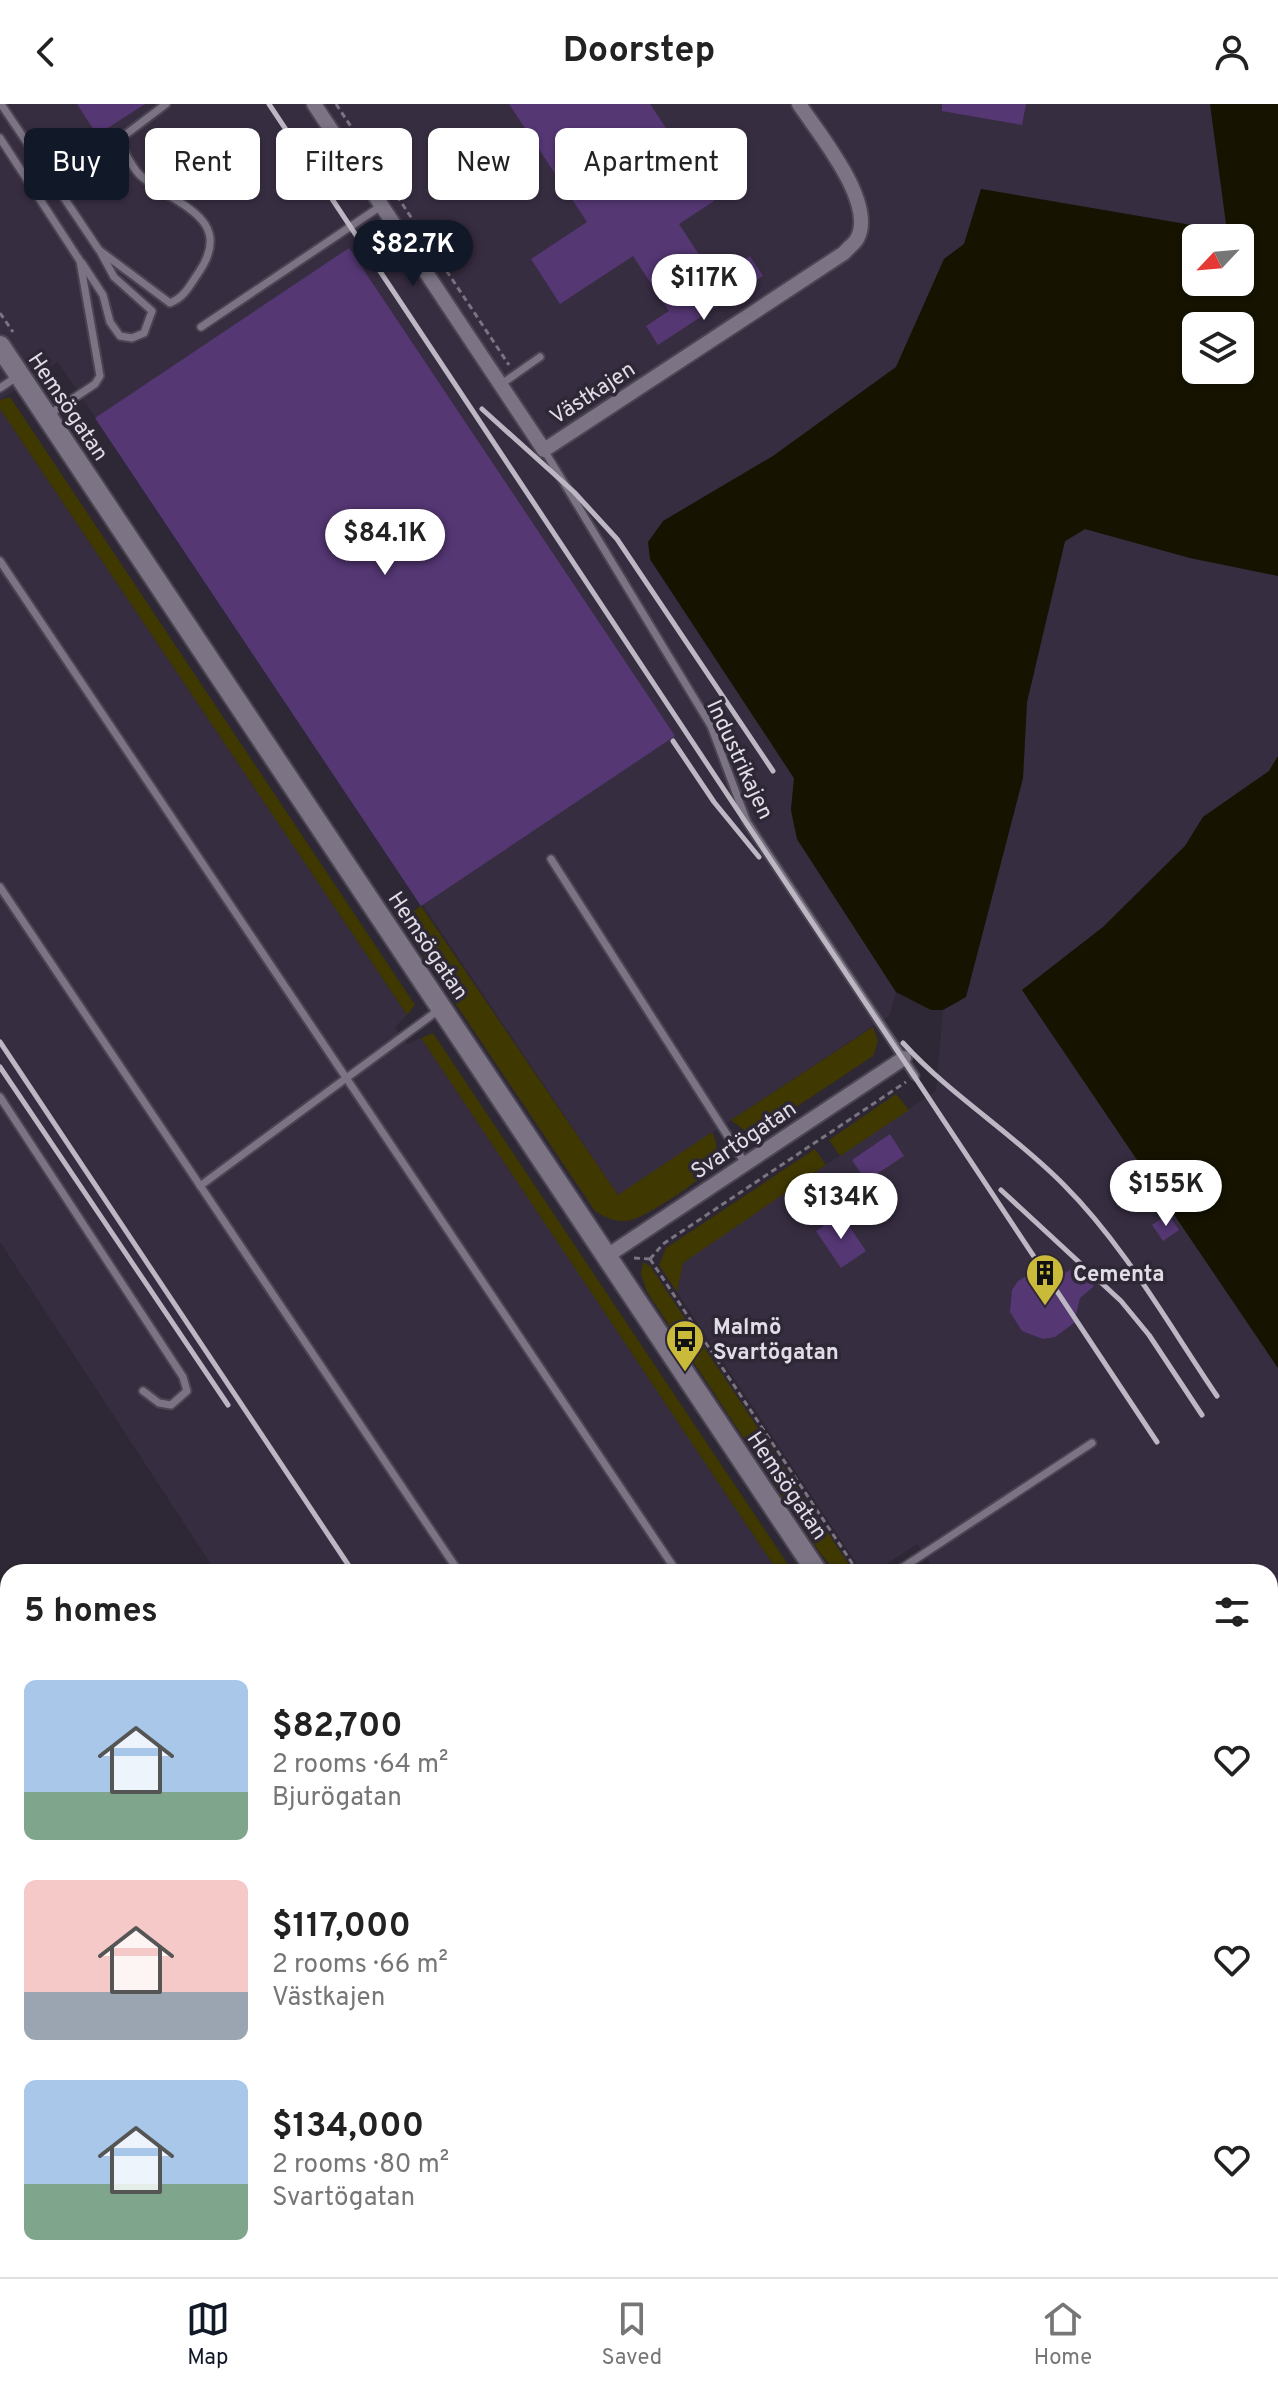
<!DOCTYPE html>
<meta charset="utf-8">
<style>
body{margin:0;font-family:Overpass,sans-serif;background:#f2f2f2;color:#222;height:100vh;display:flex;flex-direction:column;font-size:30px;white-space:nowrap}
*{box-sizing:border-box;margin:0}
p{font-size:26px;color:#767676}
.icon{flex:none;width:44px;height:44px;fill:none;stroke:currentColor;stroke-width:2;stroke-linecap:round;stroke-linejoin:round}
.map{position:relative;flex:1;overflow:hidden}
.drawer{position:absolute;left:0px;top:1460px;width:1278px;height:714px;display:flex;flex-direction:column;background:#fff;border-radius:24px 24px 0 0;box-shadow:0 2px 6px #0004}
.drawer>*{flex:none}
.hud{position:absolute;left:24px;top:24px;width:800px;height:72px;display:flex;gap:16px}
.needle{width:52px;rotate:244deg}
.fabs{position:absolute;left:1182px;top:120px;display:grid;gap:16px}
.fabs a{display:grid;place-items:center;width:72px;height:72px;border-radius:12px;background:#fff;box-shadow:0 2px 6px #0004;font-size:40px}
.price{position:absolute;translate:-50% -68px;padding:0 18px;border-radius:28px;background:#fff;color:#222;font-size:26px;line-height:52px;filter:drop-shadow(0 2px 4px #0008)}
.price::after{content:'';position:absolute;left:50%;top:48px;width:24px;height:18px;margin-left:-12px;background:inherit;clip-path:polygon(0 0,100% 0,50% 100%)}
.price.current{background:#111827;color:#fff}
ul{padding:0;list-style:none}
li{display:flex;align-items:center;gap:24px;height:200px;padding:0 24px}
li span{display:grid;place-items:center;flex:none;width:224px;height:160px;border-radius:12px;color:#555}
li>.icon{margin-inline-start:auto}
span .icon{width:96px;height:96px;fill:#fffc;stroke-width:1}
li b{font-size:34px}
h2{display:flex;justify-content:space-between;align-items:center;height:96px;padding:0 24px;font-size:34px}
.tag{padding:0 28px;border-radius:12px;background:#fff;box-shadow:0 2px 6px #0004;font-size:28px;line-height:72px}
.tag.current{background:#111827;color:#fff}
header{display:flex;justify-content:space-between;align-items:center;height:104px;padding:0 24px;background:#fff;font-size:36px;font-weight:700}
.tab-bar{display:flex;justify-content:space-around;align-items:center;height:112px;border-top:2px solid #e0e0e0;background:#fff;font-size:22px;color:#767676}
.tab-bar a{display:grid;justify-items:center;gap:4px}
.tab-bar .current{color:#111827}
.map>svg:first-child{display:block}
.built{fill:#372d41}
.green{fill:#3f3801}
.water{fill:#161300;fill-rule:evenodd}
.building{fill:#553774}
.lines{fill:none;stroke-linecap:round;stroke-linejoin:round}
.lane-casing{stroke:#4b4552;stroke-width:11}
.street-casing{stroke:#4b4552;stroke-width:18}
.secondary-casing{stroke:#4b4552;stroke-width:24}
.path{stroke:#7a7480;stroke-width:3;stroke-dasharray:6 4;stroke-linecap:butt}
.lane{stroke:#7c7485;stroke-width:7}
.street{stroke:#7c7485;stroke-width:14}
.secondary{stroke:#7c7485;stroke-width:20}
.rail{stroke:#bcb7c2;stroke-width:5}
.labels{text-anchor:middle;stroke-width:7;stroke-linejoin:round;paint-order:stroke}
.street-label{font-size:22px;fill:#e1dde7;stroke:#2e2735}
.poi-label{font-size:22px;font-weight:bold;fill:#e1dde7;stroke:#2e2735;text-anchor:start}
</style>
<header><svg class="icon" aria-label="back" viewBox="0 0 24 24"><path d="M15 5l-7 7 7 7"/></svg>Doorstep<svg class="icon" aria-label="person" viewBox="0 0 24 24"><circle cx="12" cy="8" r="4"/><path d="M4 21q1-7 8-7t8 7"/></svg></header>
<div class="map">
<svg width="1278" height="2173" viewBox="0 0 1278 2173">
<rect width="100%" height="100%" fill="#2e2735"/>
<g class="built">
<path d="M0 0H1210L1227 128 981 85 964 140 944 155 896 263 773 352 663 417 650 456 794 675 791 706 797 735 896 888 890 911 618 1091 58 258 0 296Z"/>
<path d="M0 305 407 911 395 923 407 940 421 934 778 1468H216L0 1138Z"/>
<path d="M1085 425 1190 454 1278 472V652L1269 667 1203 713 1185 742 1103 823 1022 886 1278 1264V2099L1270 2091V1468H917L930 1459 917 1440 875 1468H862L677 1188 683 1159 702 1144 936 987 943 906 966 893 1023 674 1027 598 1065 438Z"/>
<path d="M8 2151V2166H56L61 2173H0V2156Z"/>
<path d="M149 2166H718L723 2173H153Z"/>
<path d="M810 2166H1239L1244 2173H826L822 2167 824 2173H813Z"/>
</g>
<g class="green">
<path d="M10 293 415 901 407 911 0 305V296Z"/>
<path d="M421 802 618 1091 712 1028C717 1037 718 1049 714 1059 708 1073 646 1113 631 1116 617 1119 606 1114 595 1107L400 817Z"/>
<path d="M873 923 878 937 873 952 763 1025 748 1029 731 1016Z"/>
<path d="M433 929 793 1468H778L421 934Z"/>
<path d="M896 990 909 1006 840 1052 829 1036Z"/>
<path d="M815 1045 826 1061 683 1159 677 1188 659 1161 666 1144Z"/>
<path d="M643 1158 650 1162 854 1468H836L820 1449 647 1188 641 1170Z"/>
<path d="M1272 2090 1278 2099V2137L1270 2125Z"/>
<path d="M8 2119V2151L0 2156V2122Z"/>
</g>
<g class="water">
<path d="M1210 0H1278V472L1190 454 1085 425 1065 437 1027 598 1023 674 966 893 943 906H931L896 888 797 735 791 706 794 674 650 455 648 438 663 417 773 352 896 263 944 155 964 140 981 85 1227 127ZM1240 134V178H1196V134ZM1240 222V266H1196V222Z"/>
<path d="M1278 652V1264L1022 886 1103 823 1185 742 1203 713 1269 667Z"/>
<path d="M0 1900 8 1913V2037L0 2043Z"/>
</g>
<g class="building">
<path d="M77 0H145L97 31Z"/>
<path d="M509 0H650L714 97 679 120 715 175 750 152 763 172 658 241 646 222 669 207 633 152 560 200 531 155 587 118Z"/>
<path d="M942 0H1026L1022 21 942 7Z"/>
<path d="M349 144 675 632 421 802 95 314Z"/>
<path d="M890 1030 904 1052 866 1077 852 1056Z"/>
<path d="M841 1110 866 1147 841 1164 816 1127Z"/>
<path d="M1168 1110 1179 1126 1163 1137 1152 1121Z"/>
<path d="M1081 1160 1098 1165 1093 1183 1080 1194 1074 1219 1055 1233 1043 1235 1022 1227 1010 1208 1012 1186 1018 1177 1037 1165 1065 1169Z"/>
</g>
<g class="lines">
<g class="lane-casing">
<g id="lane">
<path d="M1 0 99 146 170 199C185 193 190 181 199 168 238 110 166 99 138 69 131 61 126 50 121 42L125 31 166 0"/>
<path d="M0 34 80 157 100 272 95 280 47 312"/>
<path d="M82 159 103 191 110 218 120 232 132 234 144 229 152 207 114 173 101 149"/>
<path d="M201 223 381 102"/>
<path d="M500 281 540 253"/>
<path d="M0 284 18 272"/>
<path d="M544 346 711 622 747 718 915 972"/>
<path d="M0 457 677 1468"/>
<path d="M551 755 745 1059"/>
<path d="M0 783 459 1468"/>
<path d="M0 993 183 1273 187 1287 171 1301 159 1299 143 1287"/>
<path d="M200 1082 440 905"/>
<path d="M896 1468 1092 1339"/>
<path d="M1270 2067 1278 2062"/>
</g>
</g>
<g class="street-casing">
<g id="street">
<path d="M314 0 544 346 844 149C848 144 854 140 857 135 877 99 818 29 799 0"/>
<path d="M607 1152 904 954"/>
<path d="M0 2091 8 2085"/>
<path d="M1270 2152 1278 2164"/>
<path d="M111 2166 116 2173"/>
</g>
</g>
<g class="secondary-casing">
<g id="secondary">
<path d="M0 242 817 1468"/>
<path d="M750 2166 755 2173"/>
</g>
</g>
<g class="path">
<path d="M336 0 509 261"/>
<path d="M0 209 13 228"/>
<path d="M634 1154 650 1155"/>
<path d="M650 1155 858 1468"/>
<path d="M650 1155 663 1140 906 978"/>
<path d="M0 2118 8 2115"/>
<path d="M61 2166 66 2173"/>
<path d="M144 2166 148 2173"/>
</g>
<use href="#lane" class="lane"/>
<use href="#street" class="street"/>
<use href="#secondary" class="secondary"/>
<g class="rail">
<path d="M269 0 1157 1338"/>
<path d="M482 305 574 388 617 435 773 667"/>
<path d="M673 637 714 698 759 753"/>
<path d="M0 938 353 1468"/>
<path d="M903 939C951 992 1013 1029 1063 1080 1125 1142 1168 1220 1217 1292"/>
<path d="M0 963 228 1301"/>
<path d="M1001 1086 1121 1197 1149 1231 1202 1311"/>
<path d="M0 2166 8 2160"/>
<path d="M816 2166 820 2173"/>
<path d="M836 2166 841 2173"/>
</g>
</g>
<defs>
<g id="building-pin" transform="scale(2)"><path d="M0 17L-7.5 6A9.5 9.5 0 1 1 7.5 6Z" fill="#caba3a" stroke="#2e2735"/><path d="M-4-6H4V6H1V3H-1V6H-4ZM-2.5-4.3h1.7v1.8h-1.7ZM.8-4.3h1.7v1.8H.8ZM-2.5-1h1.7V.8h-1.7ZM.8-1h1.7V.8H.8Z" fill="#111"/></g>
<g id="bus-pin" transform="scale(2)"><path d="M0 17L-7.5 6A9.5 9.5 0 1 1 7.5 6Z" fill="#caba3a" stroke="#2e2735"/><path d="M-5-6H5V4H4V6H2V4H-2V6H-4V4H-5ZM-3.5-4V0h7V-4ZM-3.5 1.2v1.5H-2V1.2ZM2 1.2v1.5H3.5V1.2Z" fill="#111"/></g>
</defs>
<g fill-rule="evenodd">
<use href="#building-pin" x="1045" y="1169"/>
<use href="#bus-pin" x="685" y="1235"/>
</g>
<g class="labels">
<g class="street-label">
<text transform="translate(592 288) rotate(-33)" y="8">Västkajen</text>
<text transform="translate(69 302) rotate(56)" y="8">Hemsögatan</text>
<text transform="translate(741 655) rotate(65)" y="8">Industrikajen</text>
<text transform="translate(429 841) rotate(56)" y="8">Hemsögatan</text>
<text transform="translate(743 1035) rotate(-34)" y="8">Svartögatan</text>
<text transform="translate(788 1381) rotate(56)" y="8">Hemsögatan</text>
</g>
<g class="poi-label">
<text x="1073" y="1177">Cementa</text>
<text x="713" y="1230">Malmö<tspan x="713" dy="25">Svartögatan</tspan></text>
</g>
</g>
</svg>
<div class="fabs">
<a><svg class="needle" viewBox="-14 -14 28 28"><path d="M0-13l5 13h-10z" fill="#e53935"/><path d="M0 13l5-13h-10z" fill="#767676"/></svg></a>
<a><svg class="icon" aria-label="layers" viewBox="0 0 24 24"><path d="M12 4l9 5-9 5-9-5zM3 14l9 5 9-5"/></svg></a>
</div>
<b class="price current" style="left:413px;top:184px">$82.7K</b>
<b class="price" style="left:704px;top:218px">$117K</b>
<b class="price" style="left:385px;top:473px">$84.1K</b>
<b class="price" style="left:1166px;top:1124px">$155K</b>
<b class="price" style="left:841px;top:1137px">$134K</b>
<div class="hud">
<a class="tag current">Buy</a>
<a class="tag">Rent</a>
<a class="tag">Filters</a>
<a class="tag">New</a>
<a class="tag">Apartment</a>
</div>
<section class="drawer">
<h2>5 homes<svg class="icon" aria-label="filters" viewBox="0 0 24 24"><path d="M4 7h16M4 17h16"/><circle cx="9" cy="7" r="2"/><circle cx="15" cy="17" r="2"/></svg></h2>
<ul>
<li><span style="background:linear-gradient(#a9c7e8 70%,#7fa58c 0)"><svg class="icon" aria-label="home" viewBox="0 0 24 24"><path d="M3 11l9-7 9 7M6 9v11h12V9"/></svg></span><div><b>$82,700</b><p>2 rooms · 64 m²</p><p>Bjurögatan</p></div><svg class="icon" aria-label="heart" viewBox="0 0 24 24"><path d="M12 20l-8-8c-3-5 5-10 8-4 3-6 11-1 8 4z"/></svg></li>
<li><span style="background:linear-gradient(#f6c9c9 70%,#9aa5b1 0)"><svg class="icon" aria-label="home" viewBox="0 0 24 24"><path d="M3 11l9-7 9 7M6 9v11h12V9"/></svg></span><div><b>$117,000</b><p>2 rooms · 66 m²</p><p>Västkajen</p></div><svg class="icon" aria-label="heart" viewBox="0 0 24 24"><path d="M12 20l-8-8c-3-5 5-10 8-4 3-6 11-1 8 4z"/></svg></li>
<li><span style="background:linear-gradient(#a9c7e8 65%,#7fa58c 0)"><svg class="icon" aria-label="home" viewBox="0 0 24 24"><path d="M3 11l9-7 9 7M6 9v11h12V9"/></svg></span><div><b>$134,000</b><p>2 rooms · 80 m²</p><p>Svartögatan</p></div><svg class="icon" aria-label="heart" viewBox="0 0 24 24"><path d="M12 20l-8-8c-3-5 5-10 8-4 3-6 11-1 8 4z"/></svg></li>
</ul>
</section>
</div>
<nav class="tab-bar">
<a class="current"><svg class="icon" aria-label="map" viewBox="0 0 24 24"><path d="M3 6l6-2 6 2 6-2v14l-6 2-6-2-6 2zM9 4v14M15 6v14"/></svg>Map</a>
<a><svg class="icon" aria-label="saved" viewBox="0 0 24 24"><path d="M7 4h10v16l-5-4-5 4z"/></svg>Saved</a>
<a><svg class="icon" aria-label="home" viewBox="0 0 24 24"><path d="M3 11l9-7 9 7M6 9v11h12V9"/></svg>Home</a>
</nav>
